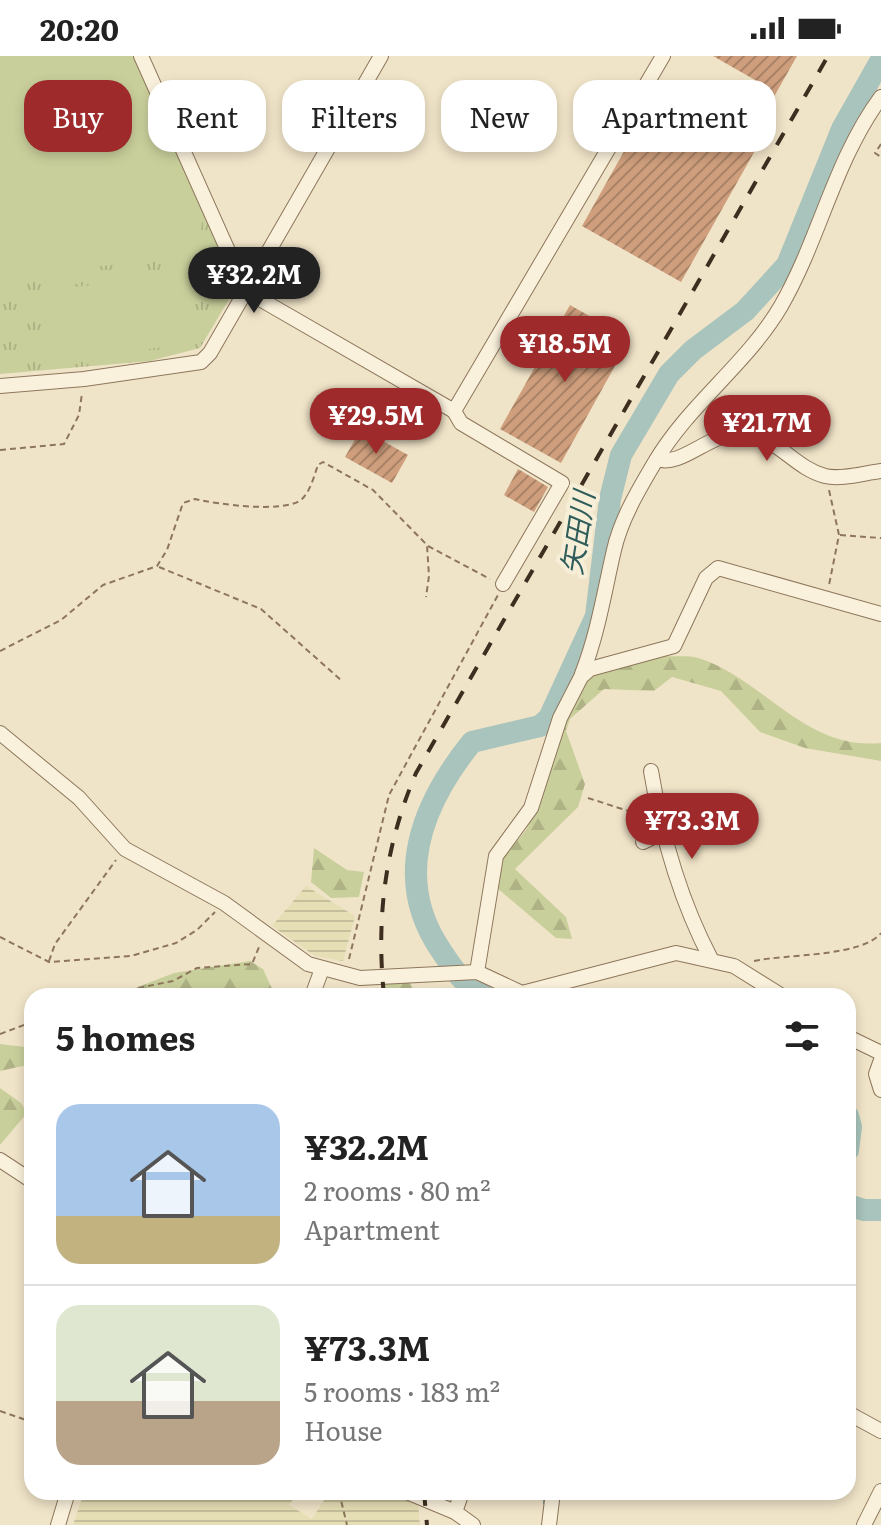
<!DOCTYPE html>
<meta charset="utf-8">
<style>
body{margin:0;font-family:Literata,"Noto Sans JP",serif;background:#f2f2f2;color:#222;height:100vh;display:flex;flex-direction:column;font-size:30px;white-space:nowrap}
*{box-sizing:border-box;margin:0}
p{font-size:26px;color:#767676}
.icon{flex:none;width:44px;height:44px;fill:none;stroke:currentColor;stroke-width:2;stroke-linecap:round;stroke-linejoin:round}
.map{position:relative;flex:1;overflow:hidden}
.details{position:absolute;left:24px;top:932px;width:832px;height:512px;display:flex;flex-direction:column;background:#fff;border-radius:24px;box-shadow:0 4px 12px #0003}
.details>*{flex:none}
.banner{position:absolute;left:24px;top:24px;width:834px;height:72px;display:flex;gap:16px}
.price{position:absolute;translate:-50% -68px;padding:0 18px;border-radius:28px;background:#9e2a2b;color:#fff;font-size:26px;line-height:52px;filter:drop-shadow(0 2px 4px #0008)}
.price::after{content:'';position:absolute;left:50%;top:48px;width:24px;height:18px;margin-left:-12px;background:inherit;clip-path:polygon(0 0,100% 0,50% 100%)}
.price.current{background:#222;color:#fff}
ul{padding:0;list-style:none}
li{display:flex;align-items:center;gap:24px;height:200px;padding:0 32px}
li+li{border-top:2px solid #e0e0e0}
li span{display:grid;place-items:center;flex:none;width:224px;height:160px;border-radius:24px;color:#555}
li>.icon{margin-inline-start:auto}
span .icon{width:96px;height:96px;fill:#fffc;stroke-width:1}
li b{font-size:34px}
h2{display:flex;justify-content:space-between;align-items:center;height:96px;padding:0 32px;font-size:34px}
.pill{padding:0 28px;border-radius:24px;background:#fff;box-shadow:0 4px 12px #0003;font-size:28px;line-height:72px}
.pill.current{background:#9e2a2b;color:#fff}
.status{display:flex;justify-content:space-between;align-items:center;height:56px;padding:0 40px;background:#fff;direction:ltr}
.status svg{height:22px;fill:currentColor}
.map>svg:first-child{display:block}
.farmland{fill:url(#farmland-rules)}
.grass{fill:url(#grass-tufts)}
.forest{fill:url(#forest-firs)}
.garden{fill:#c9cf9b}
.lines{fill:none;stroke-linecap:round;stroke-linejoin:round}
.stream{stroke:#6f938a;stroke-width:4}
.river{stroke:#a9c4bc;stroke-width:22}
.building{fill:url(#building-hatch)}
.minor-casing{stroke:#8d765c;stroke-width:16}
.path{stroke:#8d765c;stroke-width:2;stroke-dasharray:6 4;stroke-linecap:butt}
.minor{stroke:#faf1dc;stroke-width:14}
.rail{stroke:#3d2e20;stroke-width:4;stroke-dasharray:14 14;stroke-linecap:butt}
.labels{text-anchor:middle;stroke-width:8;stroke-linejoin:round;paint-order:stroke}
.water-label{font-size:28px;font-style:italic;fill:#2f5d5a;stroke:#f7eed8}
</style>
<div class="status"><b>20:20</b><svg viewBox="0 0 49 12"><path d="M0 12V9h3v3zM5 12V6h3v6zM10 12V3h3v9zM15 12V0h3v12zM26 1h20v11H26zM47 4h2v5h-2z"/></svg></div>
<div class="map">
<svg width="881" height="1469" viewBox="0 0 881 1469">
<defs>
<pattern id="farmland-rules" width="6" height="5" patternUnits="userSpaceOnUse" patternTransform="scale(2)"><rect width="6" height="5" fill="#e6deb5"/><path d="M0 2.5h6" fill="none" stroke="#c6bf9b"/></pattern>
<pattern id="grass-tufts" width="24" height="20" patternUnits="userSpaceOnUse" patternTransform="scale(2)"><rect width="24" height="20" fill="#c9cf9b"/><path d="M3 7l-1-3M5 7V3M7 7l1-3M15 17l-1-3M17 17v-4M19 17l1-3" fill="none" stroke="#aeb285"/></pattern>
<pattern id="forest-firs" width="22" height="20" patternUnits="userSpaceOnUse" patternTransform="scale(2)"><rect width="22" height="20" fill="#c9cf9b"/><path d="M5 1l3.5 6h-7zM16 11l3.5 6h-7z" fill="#aeb285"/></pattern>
<pattern id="building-hatch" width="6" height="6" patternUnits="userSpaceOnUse" patternTransform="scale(2)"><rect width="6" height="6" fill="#cf9f7d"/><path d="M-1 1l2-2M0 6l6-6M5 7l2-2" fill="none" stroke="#a98266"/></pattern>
</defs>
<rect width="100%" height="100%" fill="#f0e4c8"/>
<g class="farmland">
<path d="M306 830 355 860 343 905 315 900 272 870Z"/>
<path d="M84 1436H298L289 1449 312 1463 329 1436H386L418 1448 420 1469H73Z"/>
</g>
<path class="grass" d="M0 0H139L237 230 200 292 150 305 0 318Z"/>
<g class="forest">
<path d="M666 600C676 601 688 599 698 602 763 622 805 695 881 687V705L805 692 760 676 721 635 672 621 654 635 604 633 570 663 566 675 585 728 578 751 515 813 566 861 572 883 556 882 497 832 502 803 526 774 540 747 559 676 588 623 604 614Z"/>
<path d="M314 792 347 814 364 816 359 841 331 842 311 826Z"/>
<path d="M250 905 263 913 274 937 288 940H115L174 917Z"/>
<path d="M383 924 410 925 415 940H386Z"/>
<path d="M0 988 25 991 32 1008 0 1015Z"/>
<path d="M0 1032 21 1047 27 1057 0 1089Z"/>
</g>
<g class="garden">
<path d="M0 0H134L203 160 199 187 188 200 0 222Z"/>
<path d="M184 220 192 288 52 304 44 234Z"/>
</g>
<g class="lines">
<path class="stream" d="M545 1447 546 1436"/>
<g class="river">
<path d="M484 940C464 929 454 914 442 896 391 823 422 748 472 686L540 670 549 662 596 560 610 443 621 399 669 318 693 294 745 255 787 209 842 73 881 4"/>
<path d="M848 1060 851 1071 848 1094"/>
<path d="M848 1149 864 1154H881"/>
</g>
</g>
<g class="building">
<path d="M713 0H797L771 46 776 48 753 89 757 91 681 226 582 170 658 35 726 74 755 24Z"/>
<path d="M570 249 630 283 561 407 500 373Z"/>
<path d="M361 373 408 399 392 427 345 401Z"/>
<path d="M518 413 548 431 534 456 504 439Z"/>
</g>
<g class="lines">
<g class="minor-casing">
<g id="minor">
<path d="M141 0 246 235 454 355 663 0"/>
<path d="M0 330 84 323 201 306 210 297 381 0"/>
<path d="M454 355 461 367 562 427 503 528"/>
<path d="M657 403C682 412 711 375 743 377 777 380 794 412 825 420 841 424 864 417 881 415"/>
<path d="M582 618C598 577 604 537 614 494 621 463 639 433 655 406 690 347 747 308 781 250 820 182 834 105 881 41"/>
<path d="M0 677 79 742 125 793 224 847 308 908 360 922 477 916 522 937 676 897 734 910 782 940"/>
<path d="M651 715C662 781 680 844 711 903"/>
<path d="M643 786 661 777 700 773"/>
<path d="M477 916 496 800 531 752 560 662 581 621 590 613 674 590 706 522 718 512 881 558"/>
<path d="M312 940 322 913"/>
<path d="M848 981 881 997"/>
<path d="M881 1004 876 1018 881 1034"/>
<path d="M0 1104 32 1125"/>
<path d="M848 1357 881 1375"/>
<path d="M407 1436 455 1456 473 1469"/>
<path d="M455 1456 462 1436"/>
<path d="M58 1469 68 1436"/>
<path d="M549 1469 553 1436"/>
<path d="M864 1469 881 1435"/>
</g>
</g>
<g class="path">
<path d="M881 88 875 97 881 101"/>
<path d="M0 394 64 388 79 359 82 337"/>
<path d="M829 434 839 479 829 529"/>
<path d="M840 479 881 482"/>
<path d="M428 490 490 523"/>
<path d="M159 511 261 553 342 625"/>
<path d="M0 595 61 564 103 529 157 510 167 494 183 447 195 443C216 448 286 458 302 443 311 434 314 420 318 409L323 406 373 434 427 489 429 520 426 541"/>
<path d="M588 742 644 760"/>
<path d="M0 881 49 906 131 900 176 887 197 874 215 856"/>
<path d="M349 903 389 739 498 539"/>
<path d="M49 905 55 888 116 804"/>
<path d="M754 905C786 898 862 901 881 877"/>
<path d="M99 940 173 925 197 912 252 908 259 891"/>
<path d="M0 978 32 966"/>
<path d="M0 1355 32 1366"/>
<path d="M339 1436 347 1469"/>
</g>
<use href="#minor" class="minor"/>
<g class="rail">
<path d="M384 940C376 861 385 790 416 717L828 0"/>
<path d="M424 1436 427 1469"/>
</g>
</g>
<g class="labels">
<g class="water-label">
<text transform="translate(578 477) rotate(-81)" y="10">矢田川</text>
</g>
</g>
</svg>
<b class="price current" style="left:254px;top:259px">¥32.2M</b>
<b class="price" style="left:565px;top:328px">¥18.5M</b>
<b class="price" style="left:376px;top:400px">¥29.5M</b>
<b class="price" style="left:767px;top:407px">¥21.7M</b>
<b class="price" style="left:692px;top:805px">¥73.3M</b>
<div class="banner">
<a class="pill current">Buy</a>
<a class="pill">Rent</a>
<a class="pill">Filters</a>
<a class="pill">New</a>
<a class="pill">Apartment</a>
</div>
<section class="details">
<h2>5 homes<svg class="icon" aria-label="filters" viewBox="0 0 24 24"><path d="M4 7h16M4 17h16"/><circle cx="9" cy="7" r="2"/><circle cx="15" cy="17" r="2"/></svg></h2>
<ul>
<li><span style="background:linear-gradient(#a9c7e8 70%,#c2b280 0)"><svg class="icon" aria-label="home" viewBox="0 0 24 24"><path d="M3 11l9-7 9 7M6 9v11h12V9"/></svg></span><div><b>¥32.2M</b><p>2 rooms · 80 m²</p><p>Apartment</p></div></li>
<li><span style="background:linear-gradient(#dfe7d0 60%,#b9a48a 0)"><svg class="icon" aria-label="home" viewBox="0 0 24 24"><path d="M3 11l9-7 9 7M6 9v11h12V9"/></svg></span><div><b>¥73.3M</b><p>5 rooms · 183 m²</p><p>House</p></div></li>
</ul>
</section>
</div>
